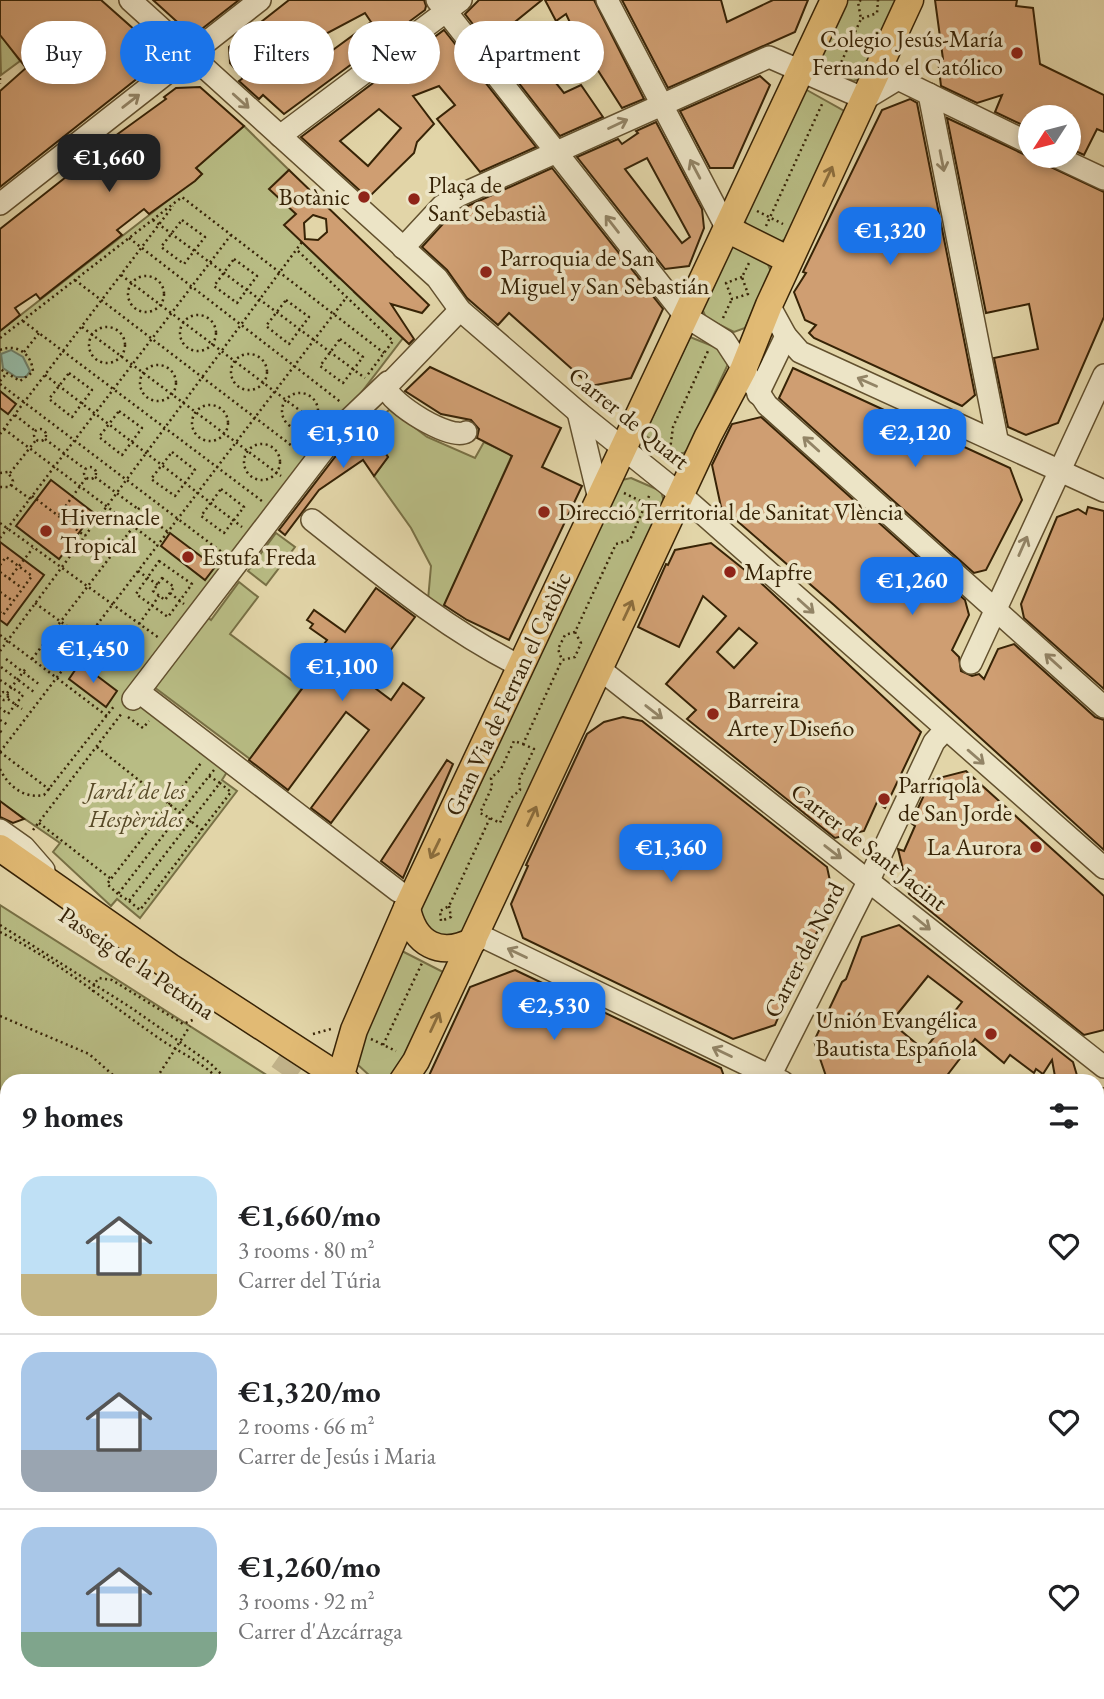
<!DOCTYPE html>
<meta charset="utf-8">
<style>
body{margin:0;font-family:"EB Garamond",serif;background:#f6f6f6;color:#202124;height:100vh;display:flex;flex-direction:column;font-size:26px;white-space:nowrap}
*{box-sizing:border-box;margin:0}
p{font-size:23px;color:#757577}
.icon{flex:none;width:38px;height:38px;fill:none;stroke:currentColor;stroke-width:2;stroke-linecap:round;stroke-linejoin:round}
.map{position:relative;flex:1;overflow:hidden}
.panel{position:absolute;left:0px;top:1074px;width:1104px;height:625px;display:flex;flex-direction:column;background:#fff;border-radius:21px 21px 0 0;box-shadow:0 4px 10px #0003}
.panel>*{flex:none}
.banner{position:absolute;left:21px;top:21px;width:700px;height:63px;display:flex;gap:14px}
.needle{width:46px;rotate:234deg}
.fabs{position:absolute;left:1018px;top:105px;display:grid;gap:14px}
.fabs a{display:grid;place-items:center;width:63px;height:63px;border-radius:50%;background:#fff;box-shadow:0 4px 10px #0003;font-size:35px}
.price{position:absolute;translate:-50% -60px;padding:0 16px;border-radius:14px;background:#1a73e8;color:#fff;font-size:23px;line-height:46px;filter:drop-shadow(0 2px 4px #0008)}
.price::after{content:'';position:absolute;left:50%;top:42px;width:21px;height:16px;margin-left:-10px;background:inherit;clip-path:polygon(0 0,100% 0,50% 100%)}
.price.current{background:#222;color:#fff}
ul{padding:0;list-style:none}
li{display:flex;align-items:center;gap:21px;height:175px;padding:0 21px}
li+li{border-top:2px solid #e0e0e0}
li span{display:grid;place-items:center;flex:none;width:196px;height:140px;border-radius:21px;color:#555}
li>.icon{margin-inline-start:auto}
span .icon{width:84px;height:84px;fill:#fffc;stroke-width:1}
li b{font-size:30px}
h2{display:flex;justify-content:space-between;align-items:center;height:84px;padding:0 21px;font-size:30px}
.tag{padding:0 24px;border-radius:32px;background:#fff;box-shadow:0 4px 10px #0003;font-size:24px;line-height:63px}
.tag.current{background:#1a73e8;color:#fff}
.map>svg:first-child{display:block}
.green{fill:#b8bc84;stroke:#787045;stroke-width:2}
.water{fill:#95b9a4;stroke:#6f7d65;stroke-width:2}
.building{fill:#cf9e72;stroke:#372306;stroke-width:2;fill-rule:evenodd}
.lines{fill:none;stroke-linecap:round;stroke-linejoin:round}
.major-tunnel{stroke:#c0b188;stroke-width:26;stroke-dasharray:26 13;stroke-linecap:butt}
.minor-casing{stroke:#62502e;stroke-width:24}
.major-casing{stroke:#372306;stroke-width:29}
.path{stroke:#372306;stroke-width:2.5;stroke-dasharray:2 3.5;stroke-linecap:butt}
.minor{stroke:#ece4c6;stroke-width:21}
.major{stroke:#e1ba74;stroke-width:26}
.path-bridge{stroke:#372306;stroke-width:2.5;stroke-dasharray:2 3.5;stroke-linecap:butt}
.oneway{stroke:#928466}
.oneway2{stroke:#8c6e3d}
.poi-dot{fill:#8f2418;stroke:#ece4c6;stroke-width:2.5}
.labels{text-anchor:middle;stroke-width:7;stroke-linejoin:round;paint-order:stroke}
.poi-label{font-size:24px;fill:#372306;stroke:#ece4c6;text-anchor:start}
.street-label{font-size:24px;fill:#372306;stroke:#ece4c6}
.park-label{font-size:24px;font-style:italic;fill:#574926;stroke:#ece4c6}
</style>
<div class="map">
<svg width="1104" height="1699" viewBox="0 0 1104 1699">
<rect width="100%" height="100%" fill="#e2d5a8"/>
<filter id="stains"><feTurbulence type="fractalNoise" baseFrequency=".00286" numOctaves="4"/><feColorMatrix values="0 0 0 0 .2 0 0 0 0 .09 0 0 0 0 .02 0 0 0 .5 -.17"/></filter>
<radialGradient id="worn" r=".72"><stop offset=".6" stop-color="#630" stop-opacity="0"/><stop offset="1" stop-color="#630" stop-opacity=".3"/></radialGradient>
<g class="green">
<path d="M845 0H898L861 79 853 81 819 65 817 59Z"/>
<path d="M2 37 20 61 1 75 0 38Z"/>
<path d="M805 89 846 112 787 238 780 242 746 224 743 215Z"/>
<path d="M244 126 289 170 270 189 296 214 285 225 339 278 343 276 356 289 354 292 403 338 129 696 227 772 222 780 237 791 140 918 117 899 111 906 53 852 60 843 0 802V331L202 174 196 168Z"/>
<path d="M732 246 767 262 771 272 745 328 734 332 706 318 701 306Z"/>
<path d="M690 337 725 351 729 362 689 448 684 453H676L644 435Z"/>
<path d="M390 409 427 437 475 458 484 442 512 455 443 609 428 600 431 566 411 528 374 476 388 457 368 429Z"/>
<path d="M631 478 661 491 665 505 461 938 439 940 417 913 462 823 616 486 622 480Z"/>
<path d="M276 533 295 547 266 585 248 571Z"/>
<path d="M239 582 258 597 230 634 302 688 250 759 154 687 206 616 211 620Z"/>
<path d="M0 905 276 1081 7 1082V1314L0 1309Z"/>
<path d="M400 950 445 973 396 1072 387 1077 370 1076 357 1064 355 1046Z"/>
<path d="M1104 1371V1460L1097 1457V1381Z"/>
<path d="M1097 1512 1104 1516V1699H689L674 1692H1097Z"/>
</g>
<path class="water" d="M11 350 23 357 30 371 26 377H16L3 368 1 354Z"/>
<g class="building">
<path d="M0 0H101L154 47 153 66 0 187V91L26 68 0 35Z"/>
<path d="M153 0H239L203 28 185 29Z"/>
<path d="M289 0H424L426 6 425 10 284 114 263 95 259 99 239 81 243 78 230 63 229 47ZM365 13 371 22 292 80 284 56Z"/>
<path d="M479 0H542L510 26 564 93 581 85 603 117 560 136 465 14Z"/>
<path d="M545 0H594L644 99 622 108 590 58 587 59 566 14 556 21Z"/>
<path d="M622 0H721L727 22 773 0H808L795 32 668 88Z"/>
<path d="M935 0H1017L1016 6 1033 8 1040 64 1104 95V132L1097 129 1084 155 1069 148V117H1031V129L995 112 1002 95 977 103 941 86 938 60 943 59Z"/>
<path d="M444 30 536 147 480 172 437 119 455 105 439 86 413 96 434 124 417 142 414 153 368 198 301 137ZM379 109 401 128 368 166 340 141Z"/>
<path d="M760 76 770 85 733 168H710L680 111Z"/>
<path d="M200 87 244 126 196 168 202 174 195 181 149 214 144 209 117 230 122 235 40 299 36 294 15 308 20 315 0 331V229L99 151 97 149 166 99 164 97 176 88Z"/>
<path d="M910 99 917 103 975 395 962 406 814 338 809 333 816 325 805 320 794 292 806 273 803 272 882 110Z"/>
<path d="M947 118 1104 192V317L1058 423 1026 435 1008 427 994 358 1038 349 1029 304 986 313Z"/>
<path d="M656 122 702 209 704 228 689 266 665 269 577 157 618 139 622 144 638 133 636 131ZM647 158 690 237 682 243 625 169Z"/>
<path d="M552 168 663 309 631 378 591 386 509 313 498 325 467 298 447 270 422 247 450 216 461 209Z"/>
<path d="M289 170 429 305 422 313 391 304 414 339 409 344 284 225 296 214 269 189ZM313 215 326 219 327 232 318 240 305 239 304 223Z"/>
<path d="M430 367 561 428 542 467 582 486 509 640 467 620 444 605 512 456 477 438 479 429 471 420 441 414 405 391Z"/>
<path d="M793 368 1010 468 1022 500 986 570 974 573 779 398Z"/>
<path d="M0 391 16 404 8 414 0 408Z"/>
<path d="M761 417 965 600 969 615 952 650 959 657 961 671 972 676 979 674 984 679 998 649 1014 644 1095 717 1104 720V850L834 605 721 507 712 465 732 424Z"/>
<path d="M368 429 388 457 374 476 363 460 319 490 285 535 279 530 335 457Z"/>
<path d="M51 480 94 513 59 559 16 526Z"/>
<path d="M1088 507 1104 511V689L1024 618 1021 604 1057 517 1078 509 1086 514Z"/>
<path d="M170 533 215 567 205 580 161 546Z"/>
<path d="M0 542 44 575 7 625 0 620Z"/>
<path d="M711 543 761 583 921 732 885 808 877 802 864 831 835 838 687 719 696 710 666 684 726 616 703 596 679 647 638 627 666 564 668 565 675 550ZM739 628 757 643 734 668 717 652Z"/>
<path d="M376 588 415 617 367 682 391 700 403 683 424 698 331 823 311 808 369 730 346 712 288 790 249 760 307 682 299 677 327 640 310 628 313 624 307 620 314 610 345 632Z"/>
<path d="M80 663 117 691 106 707 69 679Z"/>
<path d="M623 717 642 721 827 867 834 899 802 961 775 1025 733 1039 523 938 511 904 528 866 526 865 587 734 604 722Z"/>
<path d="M447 760 453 764 403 878 381 861Z"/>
<path d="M966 771 1104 896V1030L1084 1035 909 894 898 849 904 851 915 826 911 823 931 780Z"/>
<path d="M0 801 24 819 13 823 0 817Z"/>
<path d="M899 925 1073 1062 1079 1082H1056L1052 1060 1043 1074 1036 1069 1034 1073 1010 1055 1004 1063 975 1039 942 1082H828L814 1041 842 982 846 979 862 937ZM928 976 962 1002 924 1050 899 1029 903 1024 895 1017Z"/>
<path d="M515 970 721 1068 726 1082H426L470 987Z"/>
</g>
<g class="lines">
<g class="major-tunnel">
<path d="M279 1056 316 1082"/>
<path d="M0 1343 7 1348"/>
</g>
<g class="minor-casing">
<g id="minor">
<path d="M130 0 437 278 460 310 578 412 686 499 1104 868"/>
<path d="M437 0 685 316 725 341 767 405 1104 707"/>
<path d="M607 0 727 229"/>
<path d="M929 94 997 439"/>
<path d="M280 136 461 0"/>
<path d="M1055 156 1104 179"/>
<path d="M0 204 260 0"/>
<path d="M403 248 442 206 458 196 769 57 865 99 898 79 1031 144"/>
<path d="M769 305 786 336 800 352 1104 491"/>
<path d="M460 310 386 387C390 404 451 441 466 432"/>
<path d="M758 394 786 336"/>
<path d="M578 412 599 499"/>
<path d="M312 520C379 573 445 629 522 667"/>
<path d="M971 663 1104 375"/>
<path d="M601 670 1104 1067"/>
<path d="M139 692 398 891"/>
<path d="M133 699 342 426 388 382"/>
<path d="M0 830 24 847 44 870"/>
<path d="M477 934 783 1082"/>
<path d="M767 1082 869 880 934 742 945 730"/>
<path d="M1097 1114 1104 1099"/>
<path d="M1097 1235 1104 1238"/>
<path d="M0 1325 7 1330"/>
<path d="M0 1578 7 1581"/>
<path d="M10 1699 13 1692"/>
<path d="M146 1699 149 1692"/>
</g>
</g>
<g class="major-casing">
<g id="major">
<path d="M727 229 789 260"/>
<path d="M0 848 170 967 347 1082"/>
<path d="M407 908C414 944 440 958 473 941"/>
<path d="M339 1082 354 1030 407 908 834 0"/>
<path d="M402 1082 416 1061 708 436 743 370 769 305 910 0"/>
<path d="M0 1368 7 1372"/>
<path d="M1097 1480 1104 1483"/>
<path d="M570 1692 585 1699"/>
<path d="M612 1692 627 1699"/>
<path d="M640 1692 655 1699"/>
<path d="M59 1699 62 1692"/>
<path d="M104 1699 107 1692"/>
</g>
</g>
<g class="path">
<path d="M861 0 858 2 861 19 877 13 878 0"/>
<path d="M839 67 861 19"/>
<path d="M0 78V84"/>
<path d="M757 211 783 224"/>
<path d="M153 220 365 378"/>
<path d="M182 220 205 237 184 264 161 247Z"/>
<path d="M766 226 823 102"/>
<path d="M129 238 342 403"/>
<path d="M298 251 393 341 366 377"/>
<path d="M234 259 257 276 237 303 214 286Z"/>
<path d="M121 275 319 425"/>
<circle cx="146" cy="294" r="18"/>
<path d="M742 277 726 283 732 299 748 294 742 277 749 263"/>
<path d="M75 280 300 452"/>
<path d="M286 300 309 317 289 344 266 326Z"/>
<circle cx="198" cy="333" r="18"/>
<path d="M723 318 732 299"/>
<path d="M23 321 262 501"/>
<path d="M82 327 281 476"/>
<circle cx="107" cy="345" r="18"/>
<path d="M0 338 182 197 384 353"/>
<path d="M340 339 363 357 343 383 320 366Z"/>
<path d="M0 350C17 343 32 354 33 372L20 381 0 369"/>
<path d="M24 352 39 333"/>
<circle cx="249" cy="372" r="18"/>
<circle cx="158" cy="383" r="18"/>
<path d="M69 373 92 390 72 417 49 399Z"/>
<path d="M45 375 242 527"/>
<path d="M0 381 6 374"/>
<path d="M0 384 223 553"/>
<circle cx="300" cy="411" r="18"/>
<circle cx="210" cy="423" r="18"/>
<path d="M119 411 142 428 122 455 99 437Z"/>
<path d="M15 415 34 430"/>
<circle cx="40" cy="435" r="6"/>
<path d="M4 429 158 545"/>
<path d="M0 434 173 206"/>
<path d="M45 439 85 469"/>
<circle cx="262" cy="462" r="18"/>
<path d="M670 450 673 427 708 351"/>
<path d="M172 452 195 470 175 496 151 479Z"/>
<circle cx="90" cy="473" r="6"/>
<path d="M0 473 8 472 13 481 10 487H0"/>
<path d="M10 473 36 440"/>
<path d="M95 477 138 509"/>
<path d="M11 485 30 499"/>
<path d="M221 489 244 507 224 533 201 516Z"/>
<path d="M624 493 653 507"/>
<path d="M32 496 85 536"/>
<circle cx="143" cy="513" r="6"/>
<path d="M59 515 86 478"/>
<path d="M148 517 168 532"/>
<path d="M0 523 159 638"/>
<path d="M0 538 231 235"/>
<path d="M159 561 192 584 168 617 136 594Z"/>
<path d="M0 565 6 557 32 576 3 615 0 612"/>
<path d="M138 571 158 585"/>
<path d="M0 572 22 588"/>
<path d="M162 578 174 587 165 600 153 591Z"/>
<path d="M9 579 33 548"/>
<path d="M0 592 13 601"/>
<path d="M170 593 184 604"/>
<path d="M35 603 86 640"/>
<path d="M139 624 159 596"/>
<path d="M575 632 581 643 575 657 562 660 558 649 565 635 575 632 616 544 630 540 650 494"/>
<path d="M0 635 107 716"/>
<path d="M0 651 302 242"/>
<path d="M6 659 40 685"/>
<path d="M32 659 140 518"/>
<path d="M1 667 34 692"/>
<path d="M0 680 23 695 8 714 0 708"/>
<circle cx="4" cy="696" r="4"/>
<path d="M7 693 27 667"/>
<path d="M8 699 22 709"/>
<path d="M128 717 143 728 149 721"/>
<path d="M0 720 8 725"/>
<path d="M0 731 3 733"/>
<path d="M523 744 534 749 519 780 520 790 511 798 500 823 480 813 492 787 491 778 501 769 514 741 523 744 562 660"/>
<path d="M97 747 202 830"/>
<path d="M0 752 346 298"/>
<path d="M0 752 50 790"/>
<path d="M0 769C8 786 24 799 44 795L115 705"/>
<path d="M209 776 220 783 129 901 118 894 209 776 214 770"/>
<path d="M39 823 111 879"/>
<path d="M33 830 122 713"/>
<path d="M118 894 107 884 201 763"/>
<path d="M129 901 140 910 231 792 220 783"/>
<path d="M449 906 451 917 441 921 440 911 449 906 490 818"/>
<path d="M0 925 130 1007 210 1063 229 1082"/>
<path d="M0 932C57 960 108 1003 160 1039 182 1054 203 1062 221 1082"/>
<path d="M93 992 94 984 99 978 112 980 183 1024 195 1019"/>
<path d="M0 1016 89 1054 121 1082"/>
<path d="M313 1034 331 1029"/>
<path d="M371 1039 396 1051"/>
<path d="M383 1045 423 961"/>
<path d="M0 1094 7 1097"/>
<path d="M0 1126 7 1130"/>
<path d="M0 1191 7 1202"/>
<path d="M0 1278 7 1282"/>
<path d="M0 1285 7 1288"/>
<path d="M1097 1531 1104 1534"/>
<path d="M1097 1537 1104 1540"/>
<path d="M1097 1545 1104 1548"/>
<path d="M1097 1591 1104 1577"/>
<path d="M530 1692 546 1699"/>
<path d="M734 1692 749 1699"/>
<path d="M751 1692 766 1699"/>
<path d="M790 1692 806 1699"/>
<path d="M1030 1692 1045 1699"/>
<path d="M788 1698V1699"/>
<path d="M167 1699 171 1692"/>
<path d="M512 1699 514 1693"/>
<path d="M975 1699 978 1692"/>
<path d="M1051 1699 1054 1692"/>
</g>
<use href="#minor" class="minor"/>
<use href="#major" class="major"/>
<path class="path-bridge" d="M154 1082 190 1026"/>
</g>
<defs><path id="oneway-shaft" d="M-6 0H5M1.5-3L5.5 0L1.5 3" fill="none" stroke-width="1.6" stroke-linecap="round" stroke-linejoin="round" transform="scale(1.75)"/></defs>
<g class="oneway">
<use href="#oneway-shaft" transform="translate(131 101) rotate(-38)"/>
<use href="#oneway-shaft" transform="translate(241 101) rotate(42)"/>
<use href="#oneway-shaft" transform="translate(618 124) rotate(-25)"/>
<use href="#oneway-shaft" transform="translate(942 161) rotate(79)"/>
<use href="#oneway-shaft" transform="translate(695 169) rotate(-118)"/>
<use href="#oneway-shaft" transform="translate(612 224) rotate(-128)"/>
<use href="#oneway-shaft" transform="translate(867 382) rotate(-156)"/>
<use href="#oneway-shaft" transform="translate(811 444) rotate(-138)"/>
<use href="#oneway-shaft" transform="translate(1023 546) rotate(-66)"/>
<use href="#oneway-shaft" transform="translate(806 606) rotate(42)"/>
<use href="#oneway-shaft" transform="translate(1053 661) rotate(-138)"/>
<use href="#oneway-shaft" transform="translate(654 712) rotate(38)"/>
<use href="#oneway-shaft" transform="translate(976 757) rotate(41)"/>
<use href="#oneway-shaft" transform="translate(833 852) rotate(38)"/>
<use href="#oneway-shaft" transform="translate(922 923) rotate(39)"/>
<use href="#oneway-shaft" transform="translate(517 953) rotate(-154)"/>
<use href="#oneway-shaft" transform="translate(722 1052) rotate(-154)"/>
</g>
<g class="oneway2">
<use href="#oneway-shaft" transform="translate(828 176) rotate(-65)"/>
<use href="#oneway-shaft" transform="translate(628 610) rotate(-65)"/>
<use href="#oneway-shaft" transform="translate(532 816) rotate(-65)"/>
<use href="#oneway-shaft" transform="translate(435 849) rotate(116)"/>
<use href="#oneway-shaft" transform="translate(435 1022) rotate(-65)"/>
</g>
<g class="poi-dot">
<circle cx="1017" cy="53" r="7"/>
<circle cx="364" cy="197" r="7"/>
<circle cx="414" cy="199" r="7"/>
<circle cx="486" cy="272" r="7"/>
<circle cx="544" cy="512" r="7"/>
<circle cx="46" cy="531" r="7"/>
<circle cx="188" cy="557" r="7"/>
<circle cx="730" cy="572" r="7"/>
<circle cx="713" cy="714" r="7"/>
<circle cx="884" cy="799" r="7"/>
<circle cx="1036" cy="847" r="7"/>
<circle cx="991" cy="1034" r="7"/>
</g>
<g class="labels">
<g class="poi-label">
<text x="1003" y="47" text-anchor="end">Colegio Jesús-María<tspan x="1003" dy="28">Fernando el Católico</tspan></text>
<text x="428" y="193">Plaça de<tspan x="428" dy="28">Sant Sebastià</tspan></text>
<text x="350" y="205" text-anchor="end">Botànic</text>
<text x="500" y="266">Parroquia de San<tspan x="500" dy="28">Miguel y San Sebastián</tspan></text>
<text x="558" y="520">Direcció Territorial de Sanitat Vlència</text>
<text x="60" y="525">Hivernacle<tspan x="60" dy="28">Tropical</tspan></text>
<text x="202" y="565">Estufa Freda</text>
<text x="744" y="580">Mapfre</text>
<text x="727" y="708">Barreira<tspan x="727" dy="28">Arte y Diseño</tspan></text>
<text x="898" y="793">Parriqola<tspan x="898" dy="28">de San Jorde</tspan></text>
<text x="1022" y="855" text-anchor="end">La Aurora</text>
<text x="977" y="1028" text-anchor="end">Unión Evangélica<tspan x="977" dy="28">Bautista Española</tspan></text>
</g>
<g class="street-label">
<text transform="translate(629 418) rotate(39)" y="8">Carrer de Quart</text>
<text transform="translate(508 694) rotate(-65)" y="8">Gran Via de Ferran el Catòlic</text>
<text transform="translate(869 847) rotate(38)" y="8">Carrer de Sant Jacint</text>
<text transform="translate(804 950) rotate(-63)" y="8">Carrer del Nord</text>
<text transform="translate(137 963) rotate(34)" y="8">Passeig de la Petxina</text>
</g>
<g class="park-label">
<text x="136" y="799">Jardí de les<tspan x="136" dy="28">Hespèrides</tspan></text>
</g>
</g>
<rect width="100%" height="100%" filter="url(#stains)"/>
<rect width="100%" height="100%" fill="url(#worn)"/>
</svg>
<div class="fabs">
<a><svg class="needle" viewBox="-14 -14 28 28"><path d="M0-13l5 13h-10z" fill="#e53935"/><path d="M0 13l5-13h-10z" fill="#757577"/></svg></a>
</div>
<b class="price current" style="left:109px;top:194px">€1,660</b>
<b class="price" style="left:890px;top:267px">€1,320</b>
<b class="price" style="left:915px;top:469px">€2,120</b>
<b class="price" style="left:343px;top:470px">€1,510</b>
<b class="price" style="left:912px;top:617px">€1,260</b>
<b class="price" style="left:93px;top:685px">€1,450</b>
<b class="price" style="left:342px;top:703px">€1,100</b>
<b class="price" style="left:671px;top:884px">€1,360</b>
<b class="price" style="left:554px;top:1042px">€2,530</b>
<div class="banner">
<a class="tag">Buy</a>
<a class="tag current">Rent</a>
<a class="tag">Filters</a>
<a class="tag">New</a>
<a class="tag">Apartment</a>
</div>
<section class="panel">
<h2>9 homes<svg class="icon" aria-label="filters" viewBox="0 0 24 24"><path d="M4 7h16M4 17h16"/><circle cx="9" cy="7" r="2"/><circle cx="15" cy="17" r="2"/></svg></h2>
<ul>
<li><span style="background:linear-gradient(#bfe0f5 70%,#c2b280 0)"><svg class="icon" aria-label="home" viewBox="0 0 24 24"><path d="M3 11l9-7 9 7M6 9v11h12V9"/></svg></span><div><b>€1,660/mo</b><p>3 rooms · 80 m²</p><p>Carrer del Túria</p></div><svg class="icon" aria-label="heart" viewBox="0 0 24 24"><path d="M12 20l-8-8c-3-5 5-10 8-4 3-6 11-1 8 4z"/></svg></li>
<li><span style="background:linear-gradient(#a9c7e8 70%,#9aa5b1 0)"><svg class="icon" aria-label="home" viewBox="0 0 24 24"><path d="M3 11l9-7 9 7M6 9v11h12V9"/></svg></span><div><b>€1,320/mo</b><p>2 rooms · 66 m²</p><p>Carrer de Jesús i Maria</p></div><svg class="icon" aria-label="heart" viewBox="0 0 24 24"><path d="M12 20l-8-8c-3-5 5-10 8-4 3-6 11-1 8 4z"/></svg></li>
<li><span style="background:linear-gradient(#a9c7e8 75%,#7fa58c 0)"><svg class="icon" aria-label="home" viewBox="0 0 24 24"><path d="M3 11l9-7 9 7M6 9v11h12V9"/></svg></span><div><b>€1,260/mo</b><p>3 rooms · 92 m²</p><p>Carrer d'Azcárraga</p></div><svg class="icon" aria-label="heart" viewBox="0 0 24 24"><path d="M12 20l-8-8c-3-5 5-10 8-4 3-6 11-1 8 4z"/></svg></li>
</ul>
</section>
</div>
